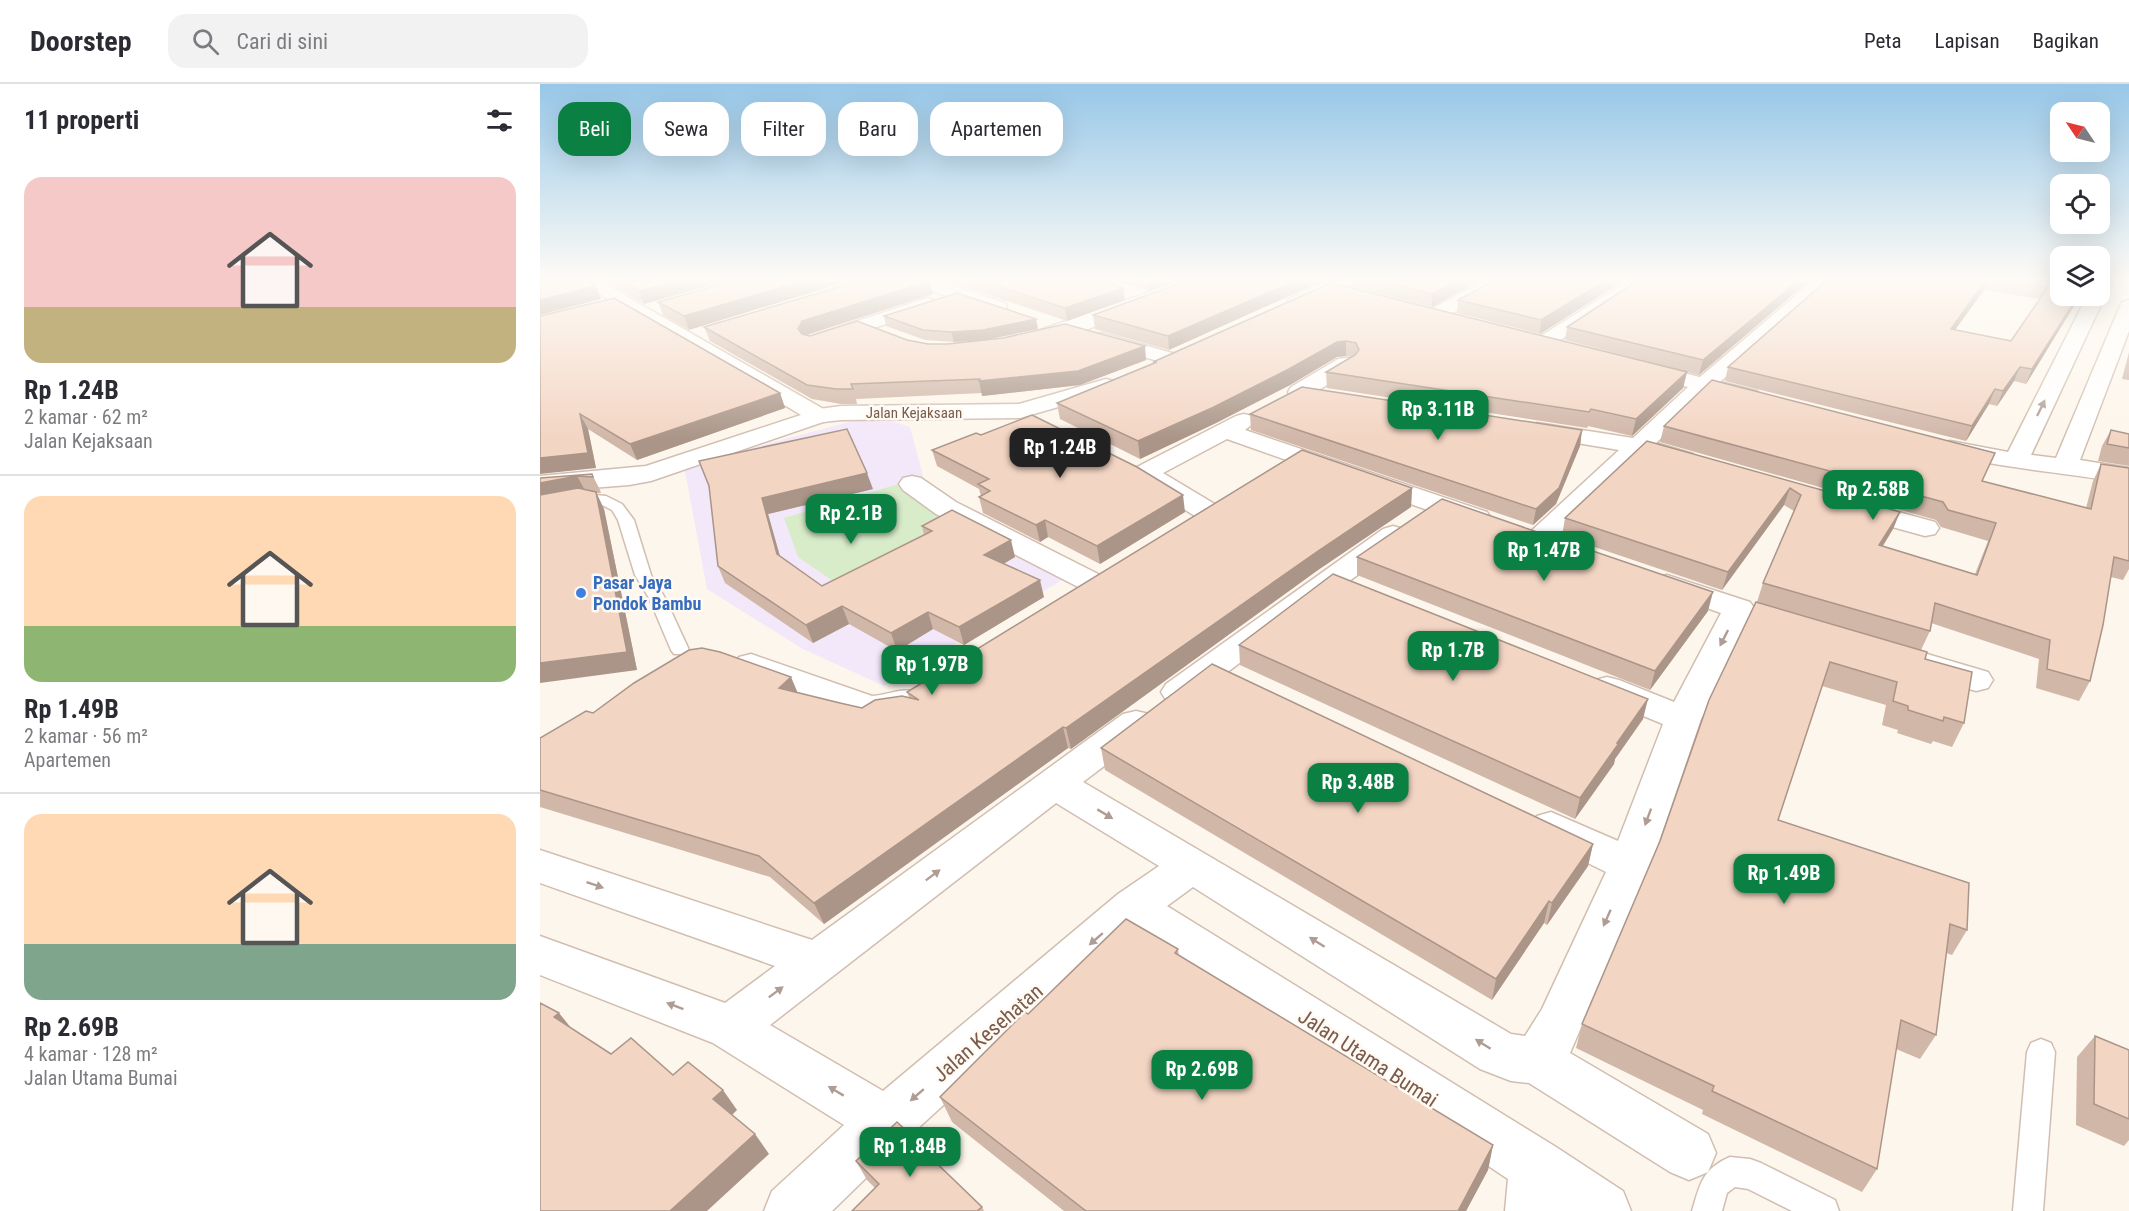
<!DOCTYPE html>
<html lang="id">
<meta charset="utf-8">
<style>
body{margin:0;font-family:"Roboto Condensed",sans-serif;background:#f2f2f3;color:#2b2b33;height:100vh;display:flex;flex-direction:column;font-size:22px;white-space:nowrap}
*{box-sizing:border-box;margin:0}
p{font-size:20px;color:#7c7c81}
.icon{flex:none;width:33px;height:33px;fill:none;stroke:currentColor;stroke-width:2;stroke-linecap:round;stroke-linejoin:round}
.map{position:relative;flex:1;overflow:hidden}
.drawer{display:flex;flex-direction:column;background:#fff;width:540px}
.drawer>*{flex:none}
.top-card{position:absolute;left:18px;top:18px;width:570px;height:54px;display:flex;gap:12px}
.needle{width:39px;rotate:305deg}
.tools{position:absolute;left:1510px;top:18px;display:grid;gap:12px}
.tools a{display:grid;place-items:center;width:60px;height:60px;border-radius:12px;background:#fff;box-shadow:0 6px 24px #0002;font-size:30px}
.price{position:absolute;translate:-50% -51px;padding:0 14px;border-radius:12px;background:#0b8043;color:#fff;font-size:20px;line-height:39px;filter:drop-shadow(0 2px 3px #0008)}
.price::after{content:'';position:absolute;left:50%;top:36px;width:18px;height:14px;margin-left:-9px;background:inherit;clip-path:polygon(0 0,100% 0,50% 100%)}
.price.selected{background:#222;color:#fff}
ul{padding:0;list-style:none}
li{display:grid;align-content:center;gap:12px;height:318px;padding:0 24px}
li+li{border-top:2px solid #e1e1e2}
li span{display:grid;place-items:center;height:186px;border-radius:18px;color:#555}
li>.icon{margin-inline-start:auto}
span .icon{width:108px;height:108px;fill:#fffc;stroke-width:1}
li b{font-size:26px}
h2{display:flex;justify-content:space-between;align-items:center;height:72px;padding:0 24px;font-size:26px}
.pill{padding:0 21px;border-radius:18px;background:#fff;box-shadow:0 6px 24px #0002;font-size:21px;line-height:54px}
.pill.selected{background:#0b8043;color:#fff}
header{display:flex;align-items:center;gap:36px;box-sizing:border-box;height:84px;padding:0 30px;background:#fff;border-bottom:2px solid #e1e1e2}
header strong{font-size:28px}
nav{display:flex;gap:33px;margin-inline-start:auto;font-size:21px}
.search{width:420px;height:54px;background:#f2f2f3;display:flex;align-items:center;gap:15px;box-sizing:border-box;padding:0 21px;border-radius:18px;color:#7c7c81;font-size:22px}
main{display:flex;flex:1;min-height:0}
.map>svg:first-child{display:block}
.education{fill:#f3e8fa}
.green{fill:#d8ecc9}
.lines{fill:none;stroke-linecap:round;stroke-linejoin:round}
.service-casing{stroke:#d1beb0;stroke-width:3}
.minor-casing{stroke:#d1beb0;stroke-width:3}
.tertiary-casing{stroke:#d1beb0;stroke-width:3}
.service{fill:#fff;fill-rule:evenodd}
.minor{fill:#fff;fill-rule:evenodd}
.tertiary{fill:#fff;fill-rule:evenodd}
.wall{fill:#d1b7a8;fill-rule:evenodd}
.shaded-wall{fill:#aa9588}
.building{fill:#f3d5c3;stroke:#aa9588;stroke-width:1.5}
.oneway{fill:#af9d94}
.shop-dot{fill:#3f7fe0;stroke:#fffaf3;stroke-width:2}
.labels{text-anchor:middle;stroke-width:5;stroke-linejoin:round;paint-order:stroke}
.far-street-label{font-size:15px;fill:#7a5c4d;stroke:#fffaf3}
.shop-label{font-size:18px;font-weight:bold;fill:#366cbe;stroke:#fffaf3;text-anchor:start}
.near-street-label{font-size:21px;fill:#7a5c4d;stroke:#fffaf3}
</style>
<header>
<strong>Doorstep</strong>
<div class="search"><svg class="icon" aria-label="search" viewBox="0 0 24 24"><circle cx="10" cy="10" r="6"/><path d="M15 15l6 6"/></svg>Cari di sini</div>
<nav><a>Peta</a><a>Lapisan</a><a>Bagikan</a></nav>
</header>
<main>
<section class="drawer">
<h2>11 properti<svg class="icon" aria-label="filters" viewBox="0 0 24 24"><path d="M4 7h16M4 17h16"/><circle cx="9" cy="7" r="2"/><circle cx="15" cy="17" r="2"/></svg></h2>
<ul>
<li><span style="background:linear-gradient(#f6c9c9 70%,#c2b280 0)"><svg class="icon" aria-label="home" viewBox="0 0 24 24"><path d="M3 11l9-7 9 7M6 9v11h12V9"/></svg></span><div><b>Rp 1.24B</b><p>2 kamar · 62 m²</p><p>Jalan Kejaksaan</p></div></li>
<li><span style="background:linear-gradient(#ffd9b3 70%,#8fb573 0)"><svg class="icon" aria-label="home" viewBox="0 0 24 24"><path d="M3 11l9-7 9 7M6 9v11h12V9"/></svg></span><div><b>Rp 1.49B</b><p>2 kamar · 56 m²</p><p>Apartemen</p></div></li>
<li><span style="background:linear-gradient(#ffd9b3 70%,#7fa58c 0)"><svg class="icon" aria-label="home" viewBox="0 0 24 24"><path d="M3 11l9-7 9 7M6 9v11h12V9"/></svg></span><div><b>Rp 2.69B</b><p>4 kamar · 128 m²</p><p>Jalan Utama Bumai</p></div></li>
</ul>
</section>
<div class="map">
<svg width="1589" height="1127" viewBox="0 0 1589 1127">
<rect width="100%" height="100%" fill="#fdf6ec"/>
<path class="education" d="M335 331 370 343 386 403 529 492 344 602 263 565 167 505 144 382Z"/>
<path class="green" d="M372 396 411 442 300 502 258 473 244 434Z"/>
<g class="lines">
<g class="service-casing">
<g id="service">
<path d="M46 410 66 412 82 420 94 436 111 491 125 514 149 566 146 570H134L131 566 109 514 95 491 78 436 72 426 58 419 46 418 0 427V419Z"/>
<path d="M1501 955 1511 959 1515 968 1503 1127H1473L1487 968 1491 959Z"/>
<path d="M1190 1073 1210 1075 1221 1079 1295 1116 1299 1127H1252L1208 1105 1195 1103 1187 1109 1182 1127H1152C1160 1100 1162 1085 1190 1073Z"/>
</g>
</g>
<g class="minor-casing">
<g id="minor">
<path d="M38 197H60L287 327 291 332 287 337 279 339 271 337Z"/>
<path d="M371 197H399L465 219 467 223 465 227H451L374 201Z"/>
<path d="M641 197H667L664 201C635 212 508 265 486 259L483 255 486 251Z"/>
<path d="M944 197H967L964 201 902 235H888L885 231 888 227Z"/>
<path d="M1088 197H1110L1010 263H996L993 259 996 255Z"/>
<path d="M1273 197H1293L1180 298 1217 307 1220 312 1217 317 1209 319 1169 309 1116 359 1153 370 1157 375 1153 380 1144 383 1103 371 1009 461 999 464 989 461 985 455 989 449 1079 366 989 351 985 346 989 341 997 339 1093 354 1148 303 1094 290 1091 285 1094 280 1102 279 1160 293Z"/>
<path d="M1560 207 1565 212 1491 371 1516 374 1580 222 1582 218 1589 216V247L1540 376 1589 384V400C1526 388 1463 385 1401 369L1398 364 1401 359 1410 357 1468 368 1547 212H1560Z"/>
<path d="M387 214 394 216 396 220 394 224 289 259H275L272 255 275 251Z"/>
<path d="M562 249 639 271 643 275 639 279 632 281 555 259 552 255 555 251Z"/>
<path d="M806 274 814 275 817 280 814 285 767 313 759 315 751 313 748 308 751 303 798 275Z"/>
<path d="M704 330 712 332 716 337 705 346 947 428 951 434 947 440 937 442 927 440 687 355 623 389 678 422 682 428 678 434 668 436 658 434 595 394 591 389 595 384 696 332Z"/>
<path d="M372 392 381 394 416 418 564 493 568 499 564 505 553 508 542 505 396 430 363 406 359 400 363 394Z"/>
<path d="M1315 416 1395 438 1399 444 1395 450 1385 452 1305 430 1301 424 1305 418Z"/>
<path d="M853 442 863 445 867 451 863 457 650 616 638 619 626 616 621 608 626 600 843 445Z"/>
<path d="M1127 491 1210 518 1215 525 1161 635 1111 781 1030 969 1168 1050 1176 1069 1168 1088 1149 1096 1130 1088 989 999 971 997 940 985 653 803 627 822 1016 1063 1083 1107 1091 1127H965L968 1095 595 847 365 1056 292 1127H224L232 1107 304 1041 173 959 0 891V852L185 919 235 882 0 799V766L272 856 583 630 596 627 609 630 614 639 609 648 543 698 971 950 985 952 1002 925 1066 788 997 754 991 743 997 732 1011 728 1078 757 1123 640 1055 612 1050 604 1055 596 1067 593 1079 596 1134 618 1181 529 1116 506 1112 500 1116 494ZM516 719 619 782 578 810 343 1007 230 941Z"/>
<path d="M211 570 332 612C349 611 363 603 379 608L385 616 379 624 368 630 330 636 199 589 194 581 199 573Z"/>
<path d="M1387 570 1448 588 1453 596 1448 604 1436 607 1375 589 1370 581 1375 573Z"/>
</g>
</g>
<g class="tertiary-casing">
<g id="tertiary">
<path d="M789 197H813L810 201 763 223H749L747 219 749 215Z"/>
<path d="M566 295 574 297 577 302 574 307 480 334 301 336 283 338 111 397 89 401 0 408V392L106 382 279 325 301 322 479 320Z"/>
</g>
</g>
<use href="#service" class="service"/>
<use href="#minor" class="minor"/>
<use href="#tertiary" class="tertiary"/>
</g>
<g class="wall">
<path d="M65 197H185L104 220Z"/>
<path d="M193 197 149 246 123 231 118 218Z"/>
<path d="M390 197 393 210 267 251 367 256 388 260 606 276 540 301 442 312V309L316 315 317 320H301L272 315 170 257 164 243Z"/>
<path d="M407 197H562L583 204 585 216 527 237Z"/>
<path d="M577 197H634L610 207Z"/>
<path d="M646 197 629 266 555 245 553 231Z"/>
<path d="M812 197H939L892 223 812 203Z"/>
<path d="M1083 197 1000 250 917 229 918 216Z"/>
<path d="M1269 197 1159 291 1025 256 1027 243Z"/>
<path d="M1286 197H1521V212H1545L1542 217H1537L1486 300 1474 297 1457 322 1449 320 1426 357 1185 297 1188 283ZM1444 206 1500 215 1471 257 1415 246Z"/>
<path d="M791 199 1147 288 1143 304 1092 352 1048 342 1047 344 787 304 786 288 812 273 806 272 797 273 750 301 676 339 600 375 520 335 517 319 613 279V278Z"/>
<path d="M0 232 240 309 245 324 97 376 48 345 56 384Z"/>
<path d="M344 232 498 245 445 256 414 258 385 256 346 242Z"/>
<path d="M1589 268V296L1582 295Z"/>
<path d="M710 330 1042 346 1040 362 1016 420 993 441 711 346Z"/>
<path d="M1124 342 1443 397 1546 424 1553 397 1561 380 1589 384V485L1583 496 1571 493 1550 597 1539 617 1496 604 1499 575 1391 539 1390 547 1381 566 1217 518 1223 499 1254 427 1244 421 1182 506 1022 452 1025 434 1107 357 1360 428 1353 445 1343 462 1435 490 1448 457 1401 443 1396 436 1120 358Z"/>
<path d="M1571 346 1589 350V382L1558 377 1562 362Z"/>
<path d="M441 351 645 428 560 480 508 453 500 458 443 429 439 413 441 412 439 405 397 382 392 366Z"/>
<path d="M52 390 60 406 61 409H56L64 425 97 586 0 394Z"/>
<path d="M169 402 333 405 228 430 240 472 282 502 384 451 382 442 475 473 463 480 504 513 424 561 393 545 357 567 309 540 273 559 185 499 178 482Z"/>
<path d="M872 404 871 423 778 486 531 665 528 664 284 840 230 793 0 723V654L53 629 258 609 322 624 369 613 367 608Z"/>
<path d="M999 457 1168 527 1110 606 817 491V473Z"/>
<path d="M1216 518 1385 575 1424 639 1412 663 1393 657 1391 660 1357 649 1358 646 1342 641 1346 621 1282 602 1238 736 1427 846 1412 871 1406 869 1396 951 1380 975 1356 965 1337 1085 1322 1108 1162 1030 1163 1026 1036 964 1042 940 1120 757Z"/>
<path d="M699 561 1103 635 1075 675 1074 680 1035 735 700 581Z"/>
<path d="M561 664 1053 760 1048 782 1007 841 1004 839 952 916 565 686Z"/>
<path d="M638 865 639 872 953 1061 948 1086 926 1127H524L412 1038 400 1013 488 930Z"/>
<path d="M1555 952 1589 1035V1056L1584 1062 1536 1041 1537 973Z"/>
<path d="M386 1065 390 1073 442 1123 444 1127H312L335 1104 327 1096 316 1077Z"/>
</g>
<g class="shaded-wall">
<path d="M135 197H185L104 220 99 207Z"/>
<path d="M263 197H309L149 246 144 232Z"/>
<path d="M390 197 393 210 266 251 262 258 258 245 262 237Z"/>
<path d="M609 197H634L610 207Z"/>
<path d="M755 197H783L629 266 628 252Z"/>
<path d="M916 197H939L892 223V210Z"/>
<path d="M1065 197H1083L1000 250 1001 236Z"/>
<path d="M1258 197H1269L1159 291 1163 276Z"/>
<path d="M1445 197H1447L1444 206 1406 258 1411 245Z"/>
<path d="M56 202 61 215 0 231V216Z"/>
<path d="M583 204 585 216 527 237 525 224Z"/>
<path d="M1538 212H1539L1537 217 1486 300 1492 285Z"/>
<path d="M496 235 498 245 445 256 414 258 411 248Z"/>
<path d="M806 257V272L797 273 750 301 676 339 600 375 598 357 797 258Z"/>
<path d="M605 262 606 276 540 301 442 312 439 297Z"/>
<path d="M1480 283 1474 297 1457 322 1463 307Z"/>
<path d="M1147 288 1143 304 1092 352 1096 335Z"/>
<path d="M1455 305 1449 320 1426 357 1432 342Z"/>
<path d="M240 309 245 324 97 376 90 360Z"/>
<path d="M40 330 48 345 56 384 0 390V374Z"/>
<path d="M1042 346 1040 362 1016 420 993 441 996 425Z"/>
<path d="M327 389 333 405 228 430 244 487 237 470 222 414Z"/>
<path d="M37 392 46 408 0 417V399Z"/>
<path d="M872 404 871 423 778 486 531 665 526 644 778 467Z"/>
<path d="M1250 404 1244 421 1182 506 1188 488Z"/>
<path d="M56 408 64 425 97 586 0 599V579Z"/>
<path d="M643 411 645 428 560 480 557 462Z"/>
<path d="M1360 428 1353 445 1332 479 1339 461Z"/>
<path d="M505 436 508 453 500 458 496 441Z"/>
<path d="M471 456 475 473 448 489 444 471Z"/>
<path d="M500 496 504 513 424 561 419 543Z"/>
<path d="M1173 508 1168 527 1110 606 1115 587Z"/>
<path d="M302 522 309 540 273 559 266 541Z"/>
<path d="M388 528 393 545 357 567 351 549Z"/>
<path d="M251 593 260 614 239 604Z"/>
<path d="M1108 615 1103 635 1075 675 1074 680 1035 735 1040 714 1077 659Z"/>
<path d="M523 643 528 664 284 840 274 819Z"/>
<path d="M1053 760 1048 782 1007 841 1012 819Z"/>
<path d="M1009 817 1004 839 952 916 956 895Z"/>
<path d="M19 929 36 950 14 933Z"/>
<path d="M183 1006 197 1026 188 1035 173 1015Z"/>
<path d="M215 1050 229 1070 167 1127H130Z"/>
<path d="M953 1061 948 1086 926 1127H918Z"/>
</g>
<g class="building">
<path d="M0 197H48L56 202 0 216Z"/>
<path d="M82 197H135L99 207Z"/>
<path d="M193 197H263L144 232 118 218Z"/>
<path d="M319 197H390L262 237 258 245 262 250 270 252 317 237 367 256 388 260H408L463 254 525 240 605 262 538 287 439 297 440 295 311 300 313 305H296L267 301 164 243Z"/>
<path d="M442 197H562L583 204 525 224Z"/>
<path d="M646 197H755L628 252 553 231Z"/>
<path d="M841 197H916L892 210Z"/>
<path d="M954 197H1065L1001 236 918 216Z"/>
<path d="M1097 197H1258L1163 276 1027 243Z"/>
<path d="M1286 197H1445L1411 245 1471 257 1508 203 1473 197H1521V212H1538L1492 285 1480 283 1463 307 1455 305 1432 342 1188 283Z"/>
<path d="M791 199 1147 288 1096 335 1051 325 1049 328 786 288 815 271 819 266 816 259 806 257 797 258 749 285 674 323 598 357 517 319 617 278H613Z"/>
<path d="M417 209 496 235 443 246 411 248 383 246 344 232Z"/>
<path d="M74 214 240 309 90 360 40 330 48 369 0 374V232Z"/>
<path d="M1172 296 1455 369 1442 397 1551 425 1561 380 1589 384V477L1574 473 1563 541 1550 597 1507 585 1510 556 1395 519 1390 547 1223 499 1261 411 1250 404 1188 488 1025 434 1107 357 1360 428 1339 461 1437 491 1456 439 1408 426 1403 418 1124 342Z"/>
<path d="M762 303 1042 346 1019 404 996 425 710 330Z"/>
<path d="M492 331 597 383 643 411 557 462 505 436 496 441 439 413 450 407 438 400 449 395 392 366 436 349 441 351Z"/>
<path d="M307 345 327 389 222 414 237 470 282 502 392 447 382 442 412 426 471 456 444 471 500 496 419 543 388 528 351 549 302 522 266 541 178 482 169 402 159 377Z"/>
<path d="M1571 346 1589 350V364L1567 360Z"/>
<path d="M762 366 872 404 778 467 526 644 523 643 274 819 219 772 0 706V654L46 627 53 629 94 599 149 566 162 564 180 568 251 593 239 604 300 619 322 624 335 616 362 612 379 616 367 608Z"/>
<path d="M52 390 53 393 37 392 0 399V394Z"/>
<path d="M38 404 56 408 87 568 0 579V411Z"/>
<path d="M902 415 1000 449 996 460 1006 451 1173 508 1115 587 817 473Z"/>
<path d="M793 490 1108 615 1077 659H1079L1040 714 699 561Z"/>
<path d="M1216 518 1387 568 1385 575 1432 588 1424 639 1404 633 1403 637 1368 626V622L1353 617 1357 598 1290 578 1238 736 1429 799 1427 846 1410 840 1396 951 1361 936 1337 1085 1172 1007 1174 1002 1042 940 1120 757 1169 616Z"/>
<path d="M672 580 1053 760 1012 819 1009 817 956 895 561 664Z"/>
<path d="M586 835 638 865 635 869 953 1061 918 1127H546L400 1013 485 928 488 930Z"/>
<path d="M0 919 19 929 14 933 71 970 91 954 133 991 148 978 183 1006 173 1015 215 1050 130 1127H0Z"/>
<path d="M1555 952 1589 966V1035L1554 1020Z"/>
<path d="M357 1038 386 1065 384 1067 442 1123 437 1127H312L339 1100 316 1077Z"/>
</g>
<defs><path id="oneway-solid" d="M-6-.8H1V-3.2L6.5 0L1 3.2V.8H-6Z" transform="scale(1.5)"/></defs>
<g class="oneway">
<use href="#oneway-solid" transform="translate(1501 324) rotate(-64)"/>
<use href="#oneway-solid" transform="translate(1184 554) rotate(117)"/>
<use href="#oneway-solid" transform="translate(565 730) rotate(31)"/>
<use href="#oneway-solid" transform="translate(1108 733) rotate(110)"/>
<use href="#oneway-solid" transform="translate(393 791) rotate(-37)"/>
<use href="#oneway-solid" transform="translate(55 801) rotate(19)"/>
<use href="#oneway-solid" transform="translate(1067 834) rotate(114)"/>
<use href="#oneway-solid" transform="translate(556 855) rotate(139)"/>
<use href="#oneway-solid" transform="translate(777 858) rotate(-148)"/>
<use href="#oneway-solid" transform="translate(236 908) rotate(-37)"/>
<use href="#oneway-solid" transform="translate(135 922) rotate(-159)"/>
<use href="#oneway-solid" transform="translate(943 960) rotate(-148)"/>
<use href="#oneway-solid" transform="translate(296 1007) rotate(-149)"/>
<use href="#oneway-solid" transform="translate(377 1011) rotate(139)"/>
</g>
<linearGradient id="sky" x2="0" y2="1"><stop stop-color="#97c7e8"/><stop offset="0.55" stop-color="#fefbf6"/><stop offset="1" stop-color="#fefbf6" stop-opacity="0"/></linearGradient>
<rect width="1589" height="355" fill="url(#sky)"/>
<circle class="shop-dot" cx="41" cy="509" r="6"/>
<g class="labels">
<g class="far-street-label">
<text x="374" y="334">Jalan Kejaksaan</text>
</g>
<g class="shop-label">
<text x="53" y="505">Pasar Jaya<tspan x="53" dy="21">Pondok Bambu</tspan></text>
</g>
<g class="near-street-label">
<text transform="translate(448 949) rotate(-41)" y="7">Jalan Kesehatan</text>
<text transform="translate(828 974) rotate(33)" y="7">Jalan Utama Bumai</text>
</g>
</g>
</svg>
<div class="tools">
<a><svg class="needle" viewBox="-14 -14 28 28"><path d="M0-13l5 13h-10z" fill="#e53935"/><path d="M0 13l5-13h-10z" fill="#7c7c81"/></svg></a>
<a><svg class="icon" aria-label="locate" viewBox="0 0 24 24"><circle cx="12" cy="12" r="6"/><path d="M12 2v4M12 18v4M2 12h4M18 12h4"/></svg></a>
<a><svg class="icon" aria-label="layers" viewBox="0 0 24 24"><path d="M12 4l9 5-9 5-9-5zM3 14l9 5 9-5"/></svg></a>
</div>
<b class="price" style="left:898px;top:357px">Rp 3.11B</b>
<b class="price selected" style="left:520px;top:395px">Rp 1.24B</b>
<b class="price" style="left:1333px;top:437px">Rp 2.58B</b>
<b class="price" style="left:311px;top:461px">Rp 2.1B</b>
<b class="price" style="left:1004px;top:498px">Rp 1.47B</b>
<b class="price" style="left:913px;top:598px">Rp 1.7B</b>
<b class="price" style="left:392px;top:612px">Rp 1.97B</b>
<b class="price" style="left:818px;top:730px">Rp 3.48B</b>
<b class="price" style="left:1244px;top:821px">Rp 1.49B</b>
<b class="price" style="left:662px;top:1017px">Rp 2.69B</b>
<b class="price" style="left:370px;top:1094px">Rp 1.84B</b>
<div class="top-card">
<a class="pill selected">Beli</a>
<a class="pill">Sewa</a>
<a class="pill">Filter</a>
<a class="pill">Baru</a>
<a class="pill">Apartemen</a>
</div>
</div>
</main>
